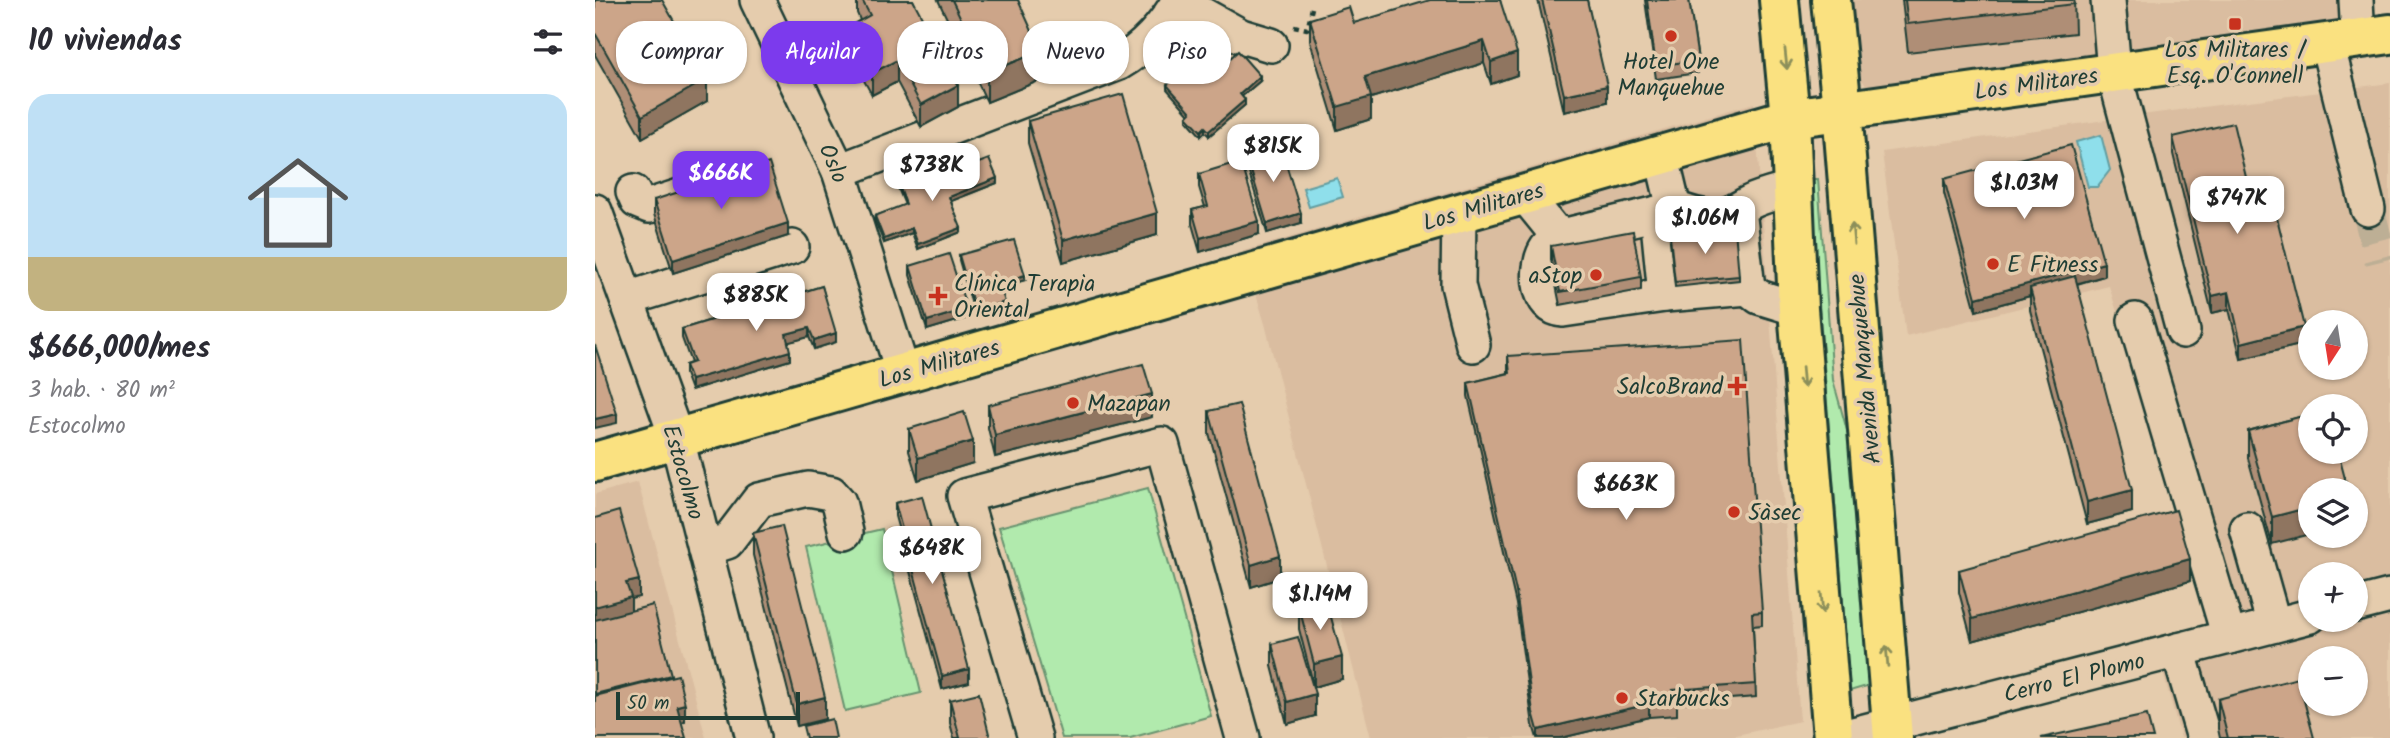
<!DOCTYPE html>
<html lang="es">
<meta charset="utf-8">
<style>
body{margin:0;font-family:Kalam,sans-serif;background:#f2f2f3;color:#2b2b33;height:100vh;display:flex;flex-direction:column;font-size:26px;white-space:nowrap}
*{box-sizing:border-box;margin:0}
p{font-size:23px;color:#7c7c81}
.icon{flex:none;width:38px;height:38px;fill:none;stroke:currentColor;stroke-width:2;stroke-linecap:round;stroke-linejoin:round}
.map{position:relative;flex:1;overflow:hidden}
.drawer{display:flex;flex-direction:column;background:#fff;width:595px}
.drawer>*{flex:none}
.guide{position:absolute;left:21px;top:21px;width:665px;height:63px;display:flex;gap:14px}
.needle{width:46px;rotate:192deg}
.fabs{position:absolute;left:1703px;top:310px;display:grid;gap:14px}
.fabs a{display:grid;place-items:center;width:70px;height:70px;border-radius:50%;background:#fff;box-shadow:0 2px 5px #0004;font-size:35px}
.scale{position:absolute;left:21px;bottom:18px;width:184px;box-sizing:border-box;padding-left:7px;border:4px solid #1f3d34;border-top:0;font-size:19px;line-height:24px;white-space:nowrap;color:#1f3d34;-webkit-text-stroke:5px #e5ccad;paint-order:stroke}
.price{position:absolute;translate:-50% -60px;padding:0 16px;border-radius:14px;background:#fff;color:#222;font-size:23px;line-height:46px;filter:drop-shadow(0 2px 4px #0008)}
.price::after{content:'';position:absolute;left:50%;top:42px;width:21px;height:16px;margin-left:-10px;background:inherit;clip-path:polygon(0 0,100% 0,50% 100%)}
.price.on{background:#7c3aed;color:#fff}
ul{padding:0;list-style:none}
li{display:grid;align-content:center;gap:14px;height:371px;padding:0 28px}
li+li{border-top:2px solid #e1e1e2}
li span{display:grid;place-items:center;height:217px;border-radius:21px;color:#555}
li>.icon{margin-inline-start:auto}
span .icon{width:126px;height:126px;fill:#fffc;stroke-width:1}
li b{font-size:30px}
h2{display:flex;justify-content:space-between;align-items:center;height:84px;padding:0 28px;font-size:30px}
.chip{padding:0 24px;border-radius:28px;background:#fff;box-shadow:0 2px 5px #0004;font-size:24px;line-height:63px}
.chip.on{background:#7c3aed;color:#fff}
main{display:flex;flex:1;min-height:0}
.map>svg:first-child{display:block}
.built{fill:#dabda0;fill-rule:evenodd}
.green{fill:#b1eaad;stroke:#689470;stroke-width:2}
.water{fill:#8fdfeb;stroke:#629ea2;stroke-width:2}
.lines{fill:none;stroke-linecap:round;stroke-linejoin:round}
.minor-tunnel{stroke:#bdaf95;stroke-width:33;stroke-dasharray:33 17;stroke-linecap:butt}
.minor-casing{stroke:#1f3d34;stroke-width:38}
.major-casing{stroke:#1f3d34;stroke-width:44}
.path{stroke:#1f3d34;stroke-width:4.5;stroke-dasharray:5 5;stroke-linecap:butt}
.minor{stroke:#e5ccad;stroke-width:33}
.major{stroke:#fae180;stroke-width:38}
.wall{fill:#af8e76;stroke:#1f3d34;stroke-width:2}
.shaded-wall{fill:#8f7460;stroke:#1f3d34;stroke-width:2}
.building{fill:#cca589;stroke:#1f3d34;stroke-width:2}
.oneway{stroke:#8c8f5a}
.poi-dot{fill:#c8321e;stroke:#e5ccad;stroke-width:2.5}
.labels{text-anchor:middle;stroke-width:7;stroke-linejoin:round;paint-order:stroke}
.poi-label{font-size:23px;fill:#1f3d34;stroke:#e5ccad;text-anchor:start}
.street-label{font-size:23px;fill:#1f3d34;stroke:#e5ccad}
</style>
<main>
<section class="drawer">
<h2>10 viviendas<svg class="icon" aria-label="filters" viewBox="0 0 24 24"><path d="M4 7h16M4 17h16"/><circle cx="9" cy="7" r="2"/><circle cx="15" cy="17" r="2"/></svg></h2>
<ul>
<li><span style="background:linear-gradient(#bfe0f5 75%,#c2b280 0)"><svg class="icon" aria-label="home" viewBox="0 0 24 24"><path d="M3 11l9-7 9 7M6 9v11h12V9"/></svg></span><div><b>$666,000/mes</b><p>3 hab. · 80 m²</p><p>Estocolmo</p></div></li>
</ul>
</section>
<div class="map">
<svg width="1795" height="738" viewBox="0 0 1795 738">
<rect width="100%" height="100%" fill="#e5ccad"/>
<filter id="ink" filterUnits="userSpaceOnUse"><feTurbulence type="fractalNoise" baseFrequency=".0143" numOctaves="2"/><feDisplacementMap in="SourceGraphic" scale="14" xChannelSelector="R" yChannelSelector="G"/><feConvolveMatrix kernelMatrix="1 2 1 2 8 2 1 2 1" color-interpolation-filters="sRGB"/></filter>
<g filter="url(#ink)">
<g class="built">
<path d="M1254 0H1501L1502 54 1498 59 1280 87 1271 85 1260 72Z"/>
<path d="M1528 0H1747L1748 7 1741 24 1539 52 1533 48Z"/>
<path d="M1795 83V738H1586L1561 647 1620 629 1514 286 1311 336 1287 152 1538 116ZM1715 322H1760V368H1715ZM1715 406H1760V452H1715ZM1715 490H1760V536H1715ZM1715 574H1760V620H1715ZM1715 658H1760V704H1715Z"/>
<path d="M1159 103 1205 721 1128 738H776L670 324 648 251Z"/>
<path d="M43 482 111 738H0V494Z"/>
</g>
<g class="green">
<path d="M1214 179H1223L1238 380 1253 434 1275 685 1255 691Z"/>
<path d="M553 488 616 716 535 738H467L404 527Z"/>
<path d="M287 529 326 693 250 711 211 547Z"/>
</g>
<g class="water">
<path d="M1506 135 1515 170 1502 187H1493L1481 142Z"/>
<path d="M742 178 748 197 714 207 708 188Z"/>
</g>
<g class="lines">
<path class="minor-tunnel" d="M1773 209 1786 261"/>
<g class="minor-casing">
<g id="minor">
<path d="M162 0 244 171 308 373"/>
<path d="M1513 0 1519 72 1588 331"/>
<path d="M1761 0 1763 38"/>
<path d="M583 1 646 36 676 45"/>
<path d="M1732 43 1773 209"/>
<path d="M244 171 524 63C551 47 569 27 584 0"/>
<path d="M38 192 42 201 54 206 100 191"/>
<path d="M929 194 959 231 971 235 1071 211 1077 207V200L1066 154"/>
<path d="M1077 207C1091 212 1105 218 1119 217 1136 216 1146 206 1160 200 1172 195 1184 192 1197 189"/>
<path d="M1144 210 1153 288 1164 297 1203 309"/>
<path d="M0 211 82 439 158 738"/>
<path d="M864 213 863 285 878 345"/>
<path d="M1062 213 1070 295"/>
<path d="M965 235C959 240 953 245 950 251 940 270 942 308 968 310L1070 295 1153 288"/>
<path d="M32 299 197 247"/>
<path d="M1540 320 1634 637"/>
<path d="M1652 529 1679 625"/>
<path d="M110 549 132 542 164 500 213 489 236 493 244 502 251 532"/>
<path d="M1760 605 1795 596"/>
<path d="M1583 650 1609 738"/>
<path d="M440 738 369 496 567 444 648 738"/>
<path d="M1243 738 1715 616"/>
</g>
</g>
<g class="major-casing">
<g id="major">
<path d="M1184 0 1195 118 1203 309 1238 738"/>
<path d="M1236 0 1247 109 1298 738"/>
<path d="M0 462 1195 118 1795 34"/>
</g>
</g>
<path class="path" d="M699 26 712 29 717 8"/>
<use href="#minor" class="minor"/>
<use href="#major" class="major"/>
</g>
<g class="wall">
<path d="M0 0 112 101 47 138 0 55Z"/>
<path d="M262 0H318L363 107 326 127 302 82 277 95 252 50V28L265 20 262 13Z"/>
<path d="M343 0H423L446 80 392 102Z"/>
<path d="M905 0 922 75 896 84 889 63 776 98V119L742 130 715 41V19L759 23Z"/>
<path d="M943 0H992L1012 102 969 112Z"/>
<path d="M1050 0H1094L1103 60V73L1061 79Z"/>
<path d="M1307 0H1479L1480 33 1313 52Z"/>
<path d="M621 71 665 81 647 96 650 105 614 136 610 132 606 136 592 120V116L594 114 572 89V85Z"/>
<path d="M433 121 562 235 468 262 433 143Z"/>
<path d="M1578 137 1661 219 1709 344 1646 359 1634 309 1617 313 1578 154Z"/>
<path d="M651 154 706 223 672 233 651 163Z"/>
<path d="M604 174 664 234 605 252 597 224V210L610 207 604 187Z"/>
<path d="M1349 179 1509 276 1482 284 1537 512 1492 524 1435 310V296L1381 311 1349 193Z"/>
<path d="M336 181 402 183 356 201 366 232 323 249 317 233 289 243 280 221V216L310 205 303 188V183Z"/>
<path d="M59 200 193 236 78 273 59 214Z"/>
<path d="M1075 241 1144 276V280L1080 287Z"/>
<path d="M956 246 1046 277V290L965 305 956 260Z"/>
<path d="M364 255 430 280 405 287 410 306 380 315 364 260Z"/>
<path d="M315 266 372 318 332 330 315 275Z"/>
<path d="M227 286 241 342 219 349 214 337 193 342 195 360 96 390 90 374V365L96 363 87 338V329Z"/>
<path d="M913 356 1167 612V625L1158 626 1161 697 1082 703V715L1054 717 966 738H942L938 725 921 604 873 396V383L913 373Z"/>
<path d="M393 405 557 417 400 457 393 428Z"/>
<path d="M614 411 685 578 656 587 614 433Z"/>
<path d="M1715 414 1677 544 1653 458V431Z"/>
<path d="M314 429 378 463 323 480 314 451Z"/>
<path d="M300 503 374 682 347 689 300 516Z"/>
<path d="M158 533 230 719 202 726 158 555Z"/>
<path d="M1364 570 1595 581 1377 641 1364 592Z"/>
<path d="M704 607 747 679 719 687 704 629Z"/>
<path d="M677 644 720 716 692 724 677 666Z"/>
<path d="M1623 699 1719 738H1625L1623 729Z"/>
<path d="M355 700 395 738H359L355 723Z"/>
</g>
<g class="shaded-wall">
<path d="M889 41V63L776 98V119L742 130V107L770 77Z"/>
<path d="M446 51V80L392 102V73Z"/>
<path d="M922 53V75L896 84V62Z"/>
<path d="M302 60V82L277 95V73Z"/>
<path d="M665 76V81L645 98V94Z"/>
<path d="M112 79V101L47 138V116Z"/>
<path d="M363 85V107L326 127V105Z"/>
<path d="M1012 86V102L969 112V95Z"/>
<path d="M650 100V105L614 136V131Z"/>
<path d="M610 127V132L606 136V131Z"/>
<path d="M402 178V183L354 202V197Z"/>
<path d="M562 213V235L468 262V240Z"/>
<path d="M706 213V223L672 233V224Z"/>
<path d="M664 221V234L605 252V238Z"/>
<path d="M193 223V236L78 273V260Z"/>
<path d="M317 228V233L289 243V239Z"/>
<path d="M366 228V232L323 249V244Z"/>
<path d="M1509 263V276L1437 296 1435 288V296L1381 311V298Z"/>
<path d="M430 275V280L404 288V283Z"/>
<path d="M1634 292V309L1617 313V296Z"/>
<path d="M410 302V306L380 315V310Z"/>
<path d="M372 309V318L332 330V321Z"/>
<path d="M1709 327V344L1646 359V343Z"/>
<path d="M214 328V337L191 343V334Z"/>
<path d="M241 333V342L219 349V340Z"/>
<path d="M195 351V360L96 390V380Z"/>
<path d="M557 394V417L400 457V435Z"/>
<path d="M22 414V423L0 428V419Z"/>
<path d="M378 441V463L323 480V458Z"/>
<path d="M1537 490V512L1492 524V502Z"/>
<path d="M1715 507V534L1677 544V517Z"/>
<path d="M685 556V578L656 587V565Z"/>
<path d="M1595 559V581L1377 641V619Z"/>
<path d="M44 580V597L36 599V614L0 624V607L31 583Z"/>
<path d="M747 657V679L719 687V664Z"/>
<path d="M374 669V682L347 689V676Z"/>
<path d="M76 675V688L0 708V694Z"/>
<path d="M720 694V716L692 724V702Z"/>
<path d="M230 697V719L202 726V704Z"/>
<path d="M90 704V721L82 723V706Z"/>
<path d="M1054 704V717L966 738H943V730Z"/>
</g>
<g class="building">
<path d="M0 0H67L112 79 47 116 0 33Z"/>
<path d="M267 0H318L363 85 326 105 302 60 277 73 252 28 275 15Z"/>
<path d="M357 0H423L446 51 392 73Z"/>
<path d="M835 0H905L922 53 896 62 889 41 770 77 776 97 742 107 715 19 754 7 759 23Z"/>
<path d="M947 0H992L1012 86 969 95Z"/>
<path d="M1052 0H1094L1103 60 1061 66Z"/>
<path d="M1310 0H1479L1480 4 1313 24Z"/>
<path d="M643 51 665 76 645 94 650 100 614 131 610 127 606 131 592 116 596 112 572 85 607 54 621 71Z"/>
<path d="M528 94 562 213 468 240 433 121Z"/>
<path d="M1638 123 1661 219 1681 214 1709 327 1646 343 1634 292 1617 296 1578 137Z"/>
<path d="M685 144 706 213 672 224 651 154Z"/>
<path d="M1476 145 1509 263 1381 298 1349 179Z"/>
<path d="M394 159 402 178 354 197 366 228 323 244 317 228 289 239 280 216 311 204 303 183 332 172 336 181Z"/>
<path d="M646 161 664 221 605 238 597 210 613 206 604 174Z"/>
<path d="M174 163 193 223 78 260 59 200Z"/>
<path d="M1140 229 1144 276 1080 282 1075 236Z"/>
<path d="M1038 231 1046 277 965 292 956 246Z"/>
<path d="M419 240 430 275 404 283 410 302 380 310 364 255Z"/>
<path d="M354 254 372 309 332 321 315 266Z"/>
<path d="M1480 276 1537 490 1492 502 1435 288Z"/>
<path d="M227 286 241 333 219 340 214 328 191 334 195 351 96 380 90 365 99 362 87 329Z"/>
<path d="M1148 340 1167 612 1157 613 1161 684 1078 690 1082 702 1054 704 943 730 938 712 921 591 873 383 915 373 913 356Z"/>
<path d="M0 345 22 414 0 419Z"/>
<path d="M548 364 557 394 400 435 393 405Z"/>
<path d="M644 404 685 556 656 565 614 411Z"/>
<path d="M369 412 378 441 323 458 314 429Z"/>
<path d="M1715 414V452H1743L1753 490H1715V507L1677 517 1653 431Z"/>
<path d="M327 496 374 669 347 676 300 503Z"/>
<path d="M1581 510 1595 559 1377 619 1364 570Z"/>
<path d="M24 511 44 580 31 583 36 597 0 607V518Z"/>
<path d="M187 526 230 697 202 704 158 533Z"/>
<path d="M731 599 747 657 719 664 704 607Z"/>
<path d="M58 605 76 675 0 694V620Z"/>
<path d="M703 637 720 694 692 702 677 644Z"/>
<path d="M83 675 90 704 82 706 91 738H0V696Z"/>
<path d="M1703 678 1719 738H1633L1623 699Z"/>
<path d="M384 693 395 738H365L355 700Z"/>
<path d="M1552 715 1558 738H1446Z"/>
<path d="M237 719 241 738H211L208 726Z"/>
</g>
<defs><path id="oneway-shaft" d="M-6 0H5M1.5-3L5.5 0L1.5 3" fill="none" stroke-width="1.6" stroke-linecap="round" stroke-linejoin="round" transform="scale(1.75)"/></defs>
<g class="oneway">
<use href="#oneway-shaft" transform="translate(1191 59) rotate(84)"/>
<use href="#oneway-shaft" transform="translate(1258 234) rotate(-95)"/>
<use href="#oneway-shaft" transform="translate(1208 377) rotate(85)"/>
<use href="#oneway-shaft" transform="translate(1227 603) rotate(85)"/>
<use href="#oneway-shaft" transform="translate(1292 656) rotate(-95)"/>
</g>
</g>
<g class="poi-dot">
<rect x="1633" y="17" width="14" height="14" rx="3.5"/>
<circle cx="1076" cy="36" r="7"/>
<circle cx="1398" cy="264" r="7"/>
<circle cx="1001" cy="275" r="7"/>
<path d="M339.5 285.5h7v7h7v7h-7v7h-7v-7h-7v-7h7z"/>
<path d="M1138.5 375.5h7v7h7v7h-7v7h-7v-7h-7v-7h7z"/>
<circle cx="478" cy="403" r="7"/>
<circle cx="1139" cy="512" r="7"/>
<circle cx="1027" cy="698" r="7"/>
</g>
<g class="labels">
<g class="poi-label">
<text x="1640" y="57" text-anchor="middle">Los Militares /<tspan x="1640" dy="26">Esq. O'Connell</tspan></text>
<text x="1076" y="69" text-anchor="middle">Hotel One<tspan x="1076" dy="26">Manquehue</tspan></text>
<text x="1412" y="272">E Fitness</text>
<text x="987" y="283" text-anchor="end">aStop</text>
<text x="359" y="291">Clínica Terapia<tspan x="359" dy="26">Oriental</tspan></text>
<text x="1128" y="394" text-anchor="end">SalcoBrand</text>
<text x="492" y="411">Mazapan</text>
<text x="1153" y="520">5àsec</text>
<text x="1041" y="706">Starbucks</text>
</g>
<g class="street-label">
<text transform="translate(1441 83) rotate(-8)" y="8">Los Militares</text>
<text transform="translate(239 163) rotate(67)" y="8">Oslo</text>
<text transform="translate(888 206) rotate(-16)" y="8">Los Militares</text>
<text transform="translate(344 363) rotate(-16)" y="8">Los Militares</text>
<text transform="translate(1269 369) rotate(-95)" y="8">Avenida Manquehue</text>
<text transform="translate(89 472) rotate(74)" y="8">Estocolmo</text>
<text transform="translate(1479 677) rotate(-14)" y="8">Cerro El Plomo</text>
</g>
</g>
</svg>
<div class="fabs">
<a><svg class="needle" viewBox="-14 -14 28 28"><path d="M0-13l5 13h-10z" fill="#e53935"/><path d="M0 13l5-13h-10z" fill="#7c7c81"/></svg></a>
<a><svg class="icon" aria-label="locate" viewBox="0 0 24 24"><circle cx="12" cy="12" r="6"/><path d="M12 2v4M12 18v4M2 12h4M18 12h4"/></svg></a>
<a><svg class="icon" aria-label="layers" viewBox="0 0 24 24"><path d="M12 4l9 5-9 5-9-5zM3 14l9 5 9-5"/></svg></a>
<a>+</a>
<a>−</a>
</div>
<div class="scale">50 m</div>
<b class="price" style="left:678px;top:184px">$815K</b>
<b class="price" style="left:337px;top:203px">$738K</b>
<b class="price on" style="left:126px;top:211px">$666K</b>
<b class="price" style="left:1429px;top:221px">$1.03M</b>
<b class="price" style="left:1642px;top:236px">$747K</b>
<b class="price" style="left:1110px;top:256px">$1.06M</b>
<b class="price" style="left:161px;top:333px">$885K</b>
<b class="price" style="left:1031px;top:522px">$663K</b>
<b class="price" style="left:337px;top:586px">$648K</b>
<b class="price" style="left:725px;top:632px">$1.14M</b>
<div class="guide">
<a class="chip">Comprar</a>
<a class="chip on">Alquilar</a>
<a class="chip">Filtros</a>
<a class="chip">Nuevo</a>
<a class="chip">Piso</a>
</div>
</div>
</main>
